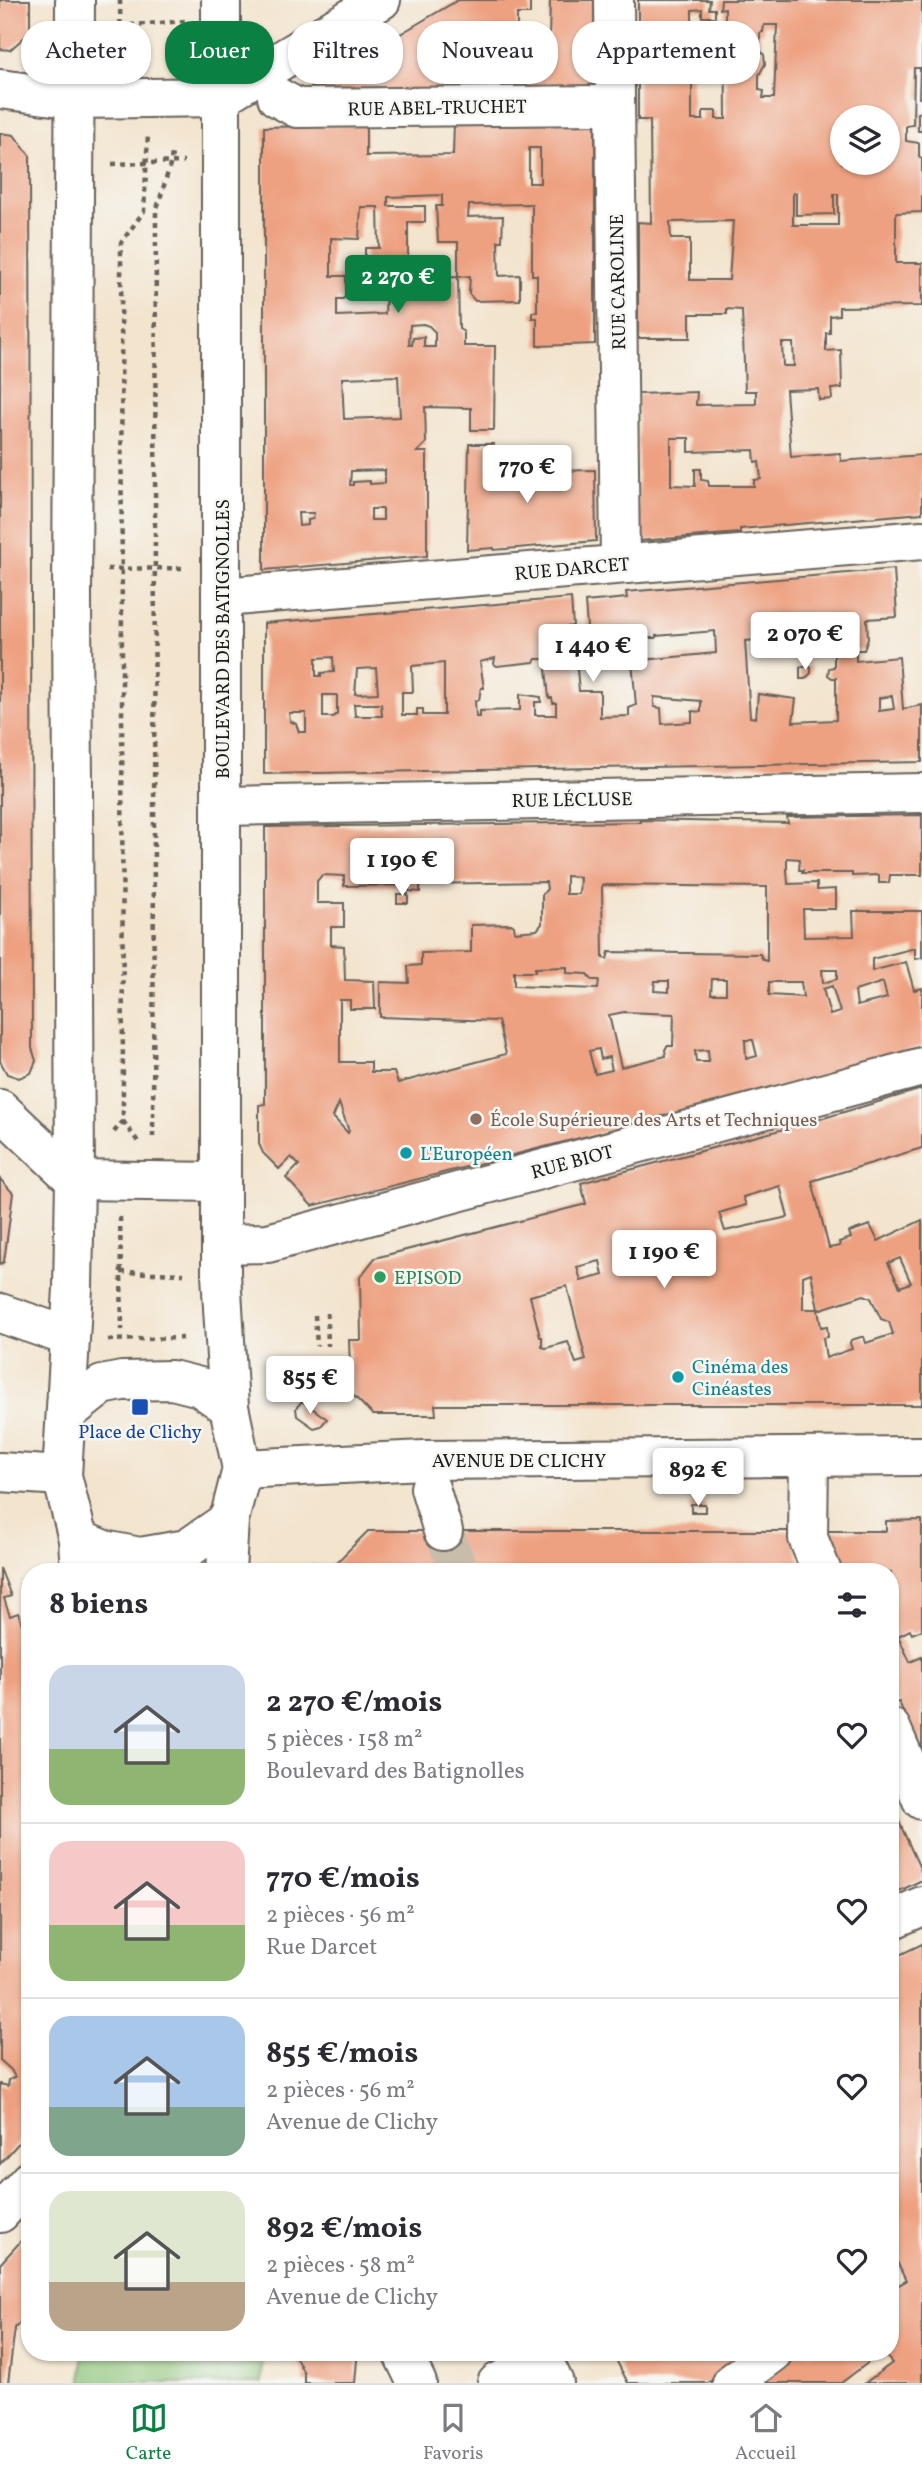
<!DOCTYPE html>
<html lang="fr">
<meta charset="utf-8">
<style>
body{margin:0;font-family:Vollkorn,serif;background:#f7f7f7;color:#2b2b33;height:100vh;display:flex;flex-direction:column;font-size:26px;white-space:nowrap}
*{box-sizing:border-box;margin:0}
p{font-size:23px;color:#7c7c81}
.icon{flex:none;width:38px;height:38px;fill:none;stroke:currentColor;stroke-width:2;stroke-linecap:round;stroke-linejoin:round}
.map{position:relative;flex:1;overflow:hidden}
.sheet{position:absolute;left:21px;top:1563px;width:878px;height:798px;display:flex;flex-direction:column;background:#fff;border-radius:28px;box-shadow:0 2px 5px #0004}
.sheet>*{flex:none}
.hud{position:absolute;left:21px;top:21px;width:880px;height:63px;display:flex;gap:14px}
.controls{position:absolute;left:830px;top:105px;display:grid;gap:14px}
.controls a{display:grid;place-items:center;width:70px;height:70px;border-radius:50%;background:#fff;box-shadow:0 2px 5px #0004;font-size:35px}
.price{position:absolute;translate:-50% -60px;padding:0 16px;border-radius:7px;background:#fff;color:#222;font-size:23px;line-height:46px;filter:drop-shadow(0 2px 4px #0008)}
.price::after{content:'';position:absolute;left:50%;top:42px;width:21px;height:16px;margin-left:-10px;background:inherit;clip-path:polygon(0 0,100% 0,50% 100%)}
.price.selected{background:#0b8043;color:#fff}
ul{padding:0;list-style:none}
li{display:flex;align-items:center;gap:21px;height:175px;padding:0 28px}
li+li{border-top:2px solid #e1e1e2}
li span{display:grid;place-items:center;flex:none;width:196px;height:140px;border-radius:21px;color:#555}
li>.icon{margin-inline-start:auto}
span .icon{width:84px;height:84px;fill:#fffc;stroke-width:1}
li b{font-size:30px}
h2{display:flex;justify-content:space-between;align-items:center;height:84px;padding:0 28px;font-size:30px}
.pill{padding:0 24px;border-radius:28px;background:#fff;box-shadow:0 2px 5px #0004;font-size:24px;line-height:63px}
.pill.selected{background:#0b8043;color:#fff}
.menu{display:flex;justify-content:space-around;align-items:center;height:98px;border-top:2px solid #e1e1e2;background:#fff;font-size:19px;color:#7c7c81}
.menu a{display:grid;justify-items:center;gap:4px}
.menu .selected{color:#0b8043}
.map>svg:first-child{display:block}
.green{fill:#8cc579;stroke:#54704a;stroke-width:2}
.building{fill:#eea181;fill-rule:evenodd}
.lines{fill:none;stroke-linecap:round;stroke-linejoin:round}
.minor-tunnel{stroke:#c8bcaa;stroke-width:38;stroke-dasharray:38 19;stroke-linecap:butt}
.minor-casing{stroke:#67625a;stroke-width:42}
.major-casing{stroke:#67625a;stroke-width:42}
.path{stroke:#67625a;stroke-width:4.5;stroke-dasharray:5 5;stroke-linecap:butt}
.minor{stroke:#fff;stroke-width:38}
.major{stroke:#fff;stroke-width:38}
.education-dot{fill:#8d6e63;stroke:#f6f6f2;stroke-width:2.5}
.culture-dot{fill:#0f9aa8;stroke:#f6f6f2;stroke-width:2.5}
.leisure-dot{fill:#2e9e5b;stroke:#f6f6f2;stroke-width:2.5}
.transit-dot{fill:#1a4fb4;stroke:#f6f6f2;stroke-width:2.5}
.labels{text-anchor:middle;stroke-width:5;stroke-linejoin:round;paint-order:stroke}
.street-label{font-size:19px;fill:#1c1c1c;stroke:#f6f6f2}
.education-label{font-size:19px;fill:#785e54;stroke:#f6f6f2;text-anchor:start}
.culture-label{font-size:19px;fill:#0d838f;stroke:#f6f6f2;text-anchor:start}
.leisure-label{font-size:19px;fill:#27864d;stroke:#f6f6f2;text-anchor:start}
.transit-label{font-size:19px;fill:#164399;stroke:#f6f6f2}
</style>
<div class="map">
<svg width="922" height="2383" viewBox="0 0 922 2383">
<rect width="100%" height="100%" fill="#f6f6f2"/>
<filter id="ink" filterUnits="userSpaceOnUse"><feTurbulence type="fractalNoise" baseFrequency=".0143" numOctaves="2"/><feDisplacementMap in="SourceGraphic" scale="14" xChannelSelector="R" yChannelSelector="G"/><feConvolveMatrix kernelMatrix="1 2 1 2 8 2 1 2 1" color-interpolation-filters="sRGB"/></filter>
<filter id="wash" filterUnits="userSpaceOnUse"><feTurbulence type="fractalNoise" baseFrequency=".00686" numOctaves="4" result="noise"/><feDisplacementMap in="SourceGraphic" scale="28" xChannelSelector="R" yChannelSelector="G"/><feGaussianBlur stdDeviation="1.57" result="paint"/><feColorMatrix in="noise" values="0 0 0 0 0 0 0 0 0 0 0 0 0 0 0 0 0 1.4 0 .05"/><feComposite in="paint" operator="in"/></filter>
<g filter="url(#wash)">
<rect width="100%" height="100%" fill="#f3e4cd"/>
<path class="green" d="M83 2352H263L262 2383H82Z"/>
<g id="blocks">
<g class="building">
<path d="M0 0H30V32L10 50 0 49Z"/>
<path d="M458 0H536L530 3V14H517V41H549L550 0H594L595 94 312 98V86Z"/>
<path d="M638 0H710L709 9H715V17H702V9L692 10V120H703V111H716V119H726L725 8 720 9 721 0H922V98H919L920 68H914L913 125 906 126V141L919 143V156L922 159V212L896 213V263H922V306L839 307V315L830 316V333H826V351L841 350 842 388 831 389 832 399 819 400 818 389 786 390 791 457 840 453 841 461 922 455V513L740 529V533L638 541V394L697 392 696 405 756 404V391H745L742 310 727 309V314H690V338H638V222L651 223 650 120H638ZM764 25H777L774 98H763L764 91 759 90V75L765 64 764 55 760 50V33L763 32ZM842 117H887V163H842ZM793 193H796V215L834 214V194H838V225H793ZM733 221 729 280H690V239H671L670 222ZM782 343H793L794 366H783ZM671 438H689V452L754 450 755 462H759L761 479 754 480V486H709L708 481 701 480V469H695V486L671 485Z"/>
<path d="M922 112V131H918V113Z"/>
<path d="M595 121V344L537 346V318H532V312H537V275H532V204L469 205 468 217 503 216 502 241H498L499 276 520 275V300L475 301 469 294 470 276 458 277 459 329 464 332V346H495L494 430H471V408L425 407 426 443 417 452H427V556L264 570V127L366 125V156L453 155 454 123ZM529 148H540V183H529ZM442 195V206H436L438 242H458V277L423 278V264H408V222H425V206H388V197ZM361 207H378L379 248H365V275H387L385 314 337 316V299H343L346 295V276H331V238L359 239ZM423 324 429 326 435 332V347H424V337L413 338 412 345H409L410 325ZM398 376 400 417 344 419 342 378ZM385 470V483L370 484V481L353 482V485H350L351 471ZM371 509H383V520H371ZM298 513H314L313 519 308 520V525L299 526Z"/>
<path d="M0 133 14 135 30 156 32 1048 36 1061 31 1073 19 1078 7 1074 0 1061Z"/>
<path d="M469 444H494V472L595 470 596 541 494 550V548L467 550Z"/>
<path d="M894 569 897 617 867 619 868 639 864 650H856V661L899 657 903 709 922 705V762L264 774V623L571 598 573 626 561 628 562 638 574 637 579 691H600V717L629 716V708L636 705 632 661 716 653 715 631 656 636V638H630L632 660 590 663 585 602 627 598 626 592ZM812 631V641H827V631H834V667L829 668 828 675 832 678H836V720L793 722 796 699 758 694 756 718 750 717 745 641 781 638V645H800V648H808L807 632ZM333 657 334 672 321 673V676H316V658ZM495 658 494 664 497 666 534 662 536 659H545L549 698H552L553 703H556V715H535V702H541V697L520 694V710L480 711V717H476L475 701 479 700 481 688H484L480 662ZM444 663V715H423V709H417V715H402V692H413L412 666ZM376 668 378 693 355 694 357 669ZM323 695H337V714L333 717H323ZM892 696 894 709 879 711V698ZM654 697 701 701V712L692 711V722L662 724 661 708 654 707ZM354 704H381L382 716H355ZM289 713H306V732H299L296 724 290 721Z"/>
<path d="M800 667H811V673L805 679H800Z"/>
<path d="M922 815V875H890L889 883H879V875L852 876V873H802L803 870H799L800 859 787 858V870L788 884 817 883V890L836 889V909H803L804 937 854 936 853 911H922V958L915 959V948L872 959V971L906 962 914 990 922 988V1046L804 1081 312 1206 286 1178 299 1165 291 1157 279 1169 263 1153 259 1144V1105L265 1104V827L640 822V820L788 823 787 817ZM322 875 344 876V886L409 885V891L420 892V884L546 882 547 889 542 895V924L537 930 515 932 514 926 511 924 471 925V952L421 953V965L408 966 409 983 380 982V1017L498 1021 506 1054 398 1083 394 1072H371V1062H340V1000H350V1009H375L374 981 345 980 344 946 331 945V927H344V903H317V881ZM566 876 580 877 579 894H566ZM602 885 767 887V961L763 960 760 954 609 952 607 959 603 958ZM567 967V973L587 974 592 980H599L598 989 514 986V972H535V968ZM822 970H837V979L823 983ZM712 979H726V994H711ZM655 981H669V992L654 991ZM769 982H801L803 997 769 995ZM883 982 887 998 857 1006 855 991ZM832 986 840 1012 830 1015 823 989ZM624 1012 674 1014 673 1046H667L665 1050 666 1056 621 1067 609 1015ZM745 1040H753L757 1056 746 1059ZM599 1049 601 1059 609 1057 612 1070 595 1074 589 1051ZM708 1050 709 1062H696L695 1051ZM339 1103 349 1131 348 1133 333 1117Z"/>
<rect x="397" y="894" width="11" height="9"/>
<path d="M922 1089V1148L812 1181 829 1248 840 1246 839 1242 851 1238 849 1232 870 1225 878 1241 922 1220V1405H435L436 1415H373L351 1393 349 1340H361L360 1277 375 1258 586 1204 581 1183 810 1122ZM780 1186 788 1217 725 1231 719 1213 746 1205 743 1197ZM633 1236 635 1245 620 1254 617 1240ZM900 1258 911 1283 900 1287 888 1263ZM600 1261 603 1275 581 1281 577 1267ZM811 1273 818 1309H803V1276ZM567 1286 586 1360 576 1363 568 1342 546 1348 542 1347V1337H540L530 1296ZM864 1295 871 1298 881 1319 889 1322 893 1334 866 1343 864 1337H861L851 1340 850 1343 852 1349 826 1358 823 1338 828 1337 827 1326 821 1327 818 1310Z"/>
<path d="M0 1179 13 1193 4 1262 0 1264Z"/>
<path d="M302 1401 327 1419 321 1426 314 1428 297 1416 296 1408Z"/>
<rect x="691" y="1504" width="14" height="8"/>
<path d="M922 1520V1630L912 1634 910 1630 898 1636 910 1662 922 1657V1754L899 1702 896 1703 891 1691V1572H837L822 1531H886V1521Z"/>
<path d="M368 1531H793L802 1572H309L311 1564 330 1569Z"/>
<path d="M0 1568 11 1596 4 1598 7 1608 10 1616 18 1613 30 1645V1657L26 1659 30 1671V2130L0 2164V2084L8 2086 9 2080 15 2077 11 2070 0 2060Z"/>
<path d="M891 1804 922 1873V1880L891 1895Z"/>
<path d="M922 1944V2383H865L892 2363 883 2352H891V2289L906 2281 891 2249V2088L895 2086 891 2077V1959Z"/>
<path d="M30 2231V2311L15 2328 8 2383H0V2264Z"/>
<path d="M293 2352H352L357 2360 355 2383H304V2373Z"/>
<path d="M612 2352H748L708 2383H628Z"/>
<path d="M795 2352H882L841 2383H754Z"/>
</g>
</g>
</g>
<g filter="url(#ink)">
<use href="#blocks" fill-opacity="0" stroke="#67625a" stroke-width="2"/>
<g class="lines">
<path class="minor-tunnel" d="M443 1531 460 1572"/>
<g class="minor-casing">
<g id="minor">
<path d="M614 0 620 564"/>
<path d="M0 89 76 99 221 97 381 0"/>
<path d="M277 97 297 108 600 105"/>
<path d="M222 597 922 540"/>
<path d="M222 806 922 793"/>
<path d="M221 1244 268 1243 922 1067"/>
<path d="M0 1313 70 1337"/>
<path d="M809 1458 808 1538 822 1572"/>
<path d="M0 1472 62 1476"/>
<path d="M430 1488 443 1531"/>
<path d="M891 1728 922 1800"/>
<path d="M891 1920 922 1906"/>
<path d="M0 2213 30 2180"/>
<path d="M497 2383 543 2360"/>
<path d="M732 2383 773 2352"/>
</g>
</g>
<g class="major-casing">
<g id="major">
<path d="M75 0 72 598 75 1180 73 1288 62 1476 78 1539 80 1572"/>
<path d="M221 0V1274L229 1407 242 1469 229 1520 226 1572"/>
<path d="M0 1109 75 1180"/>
<path d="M75 1180 220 1182"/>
<path d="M68 1412 102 1385 122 1381 172 1380 200 1387 229 1407"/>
<path d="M242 1469 424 1460 922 1456"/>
<path d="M78 1539 104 1550 140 1557 187 1549 229 1520"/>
<path d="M402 2352 417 2383"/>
<path d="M539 2352 554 2383"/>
</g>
</g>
<g class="path">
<path d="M120 0 121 62"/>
<path d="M120 26 185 21"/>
<path d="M112 164 184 162"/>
<path d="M107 569 183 568"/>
<path d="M123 1121 139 1143"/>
<path d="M114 1132 123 1121 121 243 144 211 148 134"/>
<path d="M153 1137 156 212 171 162 172 151"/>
<path d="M120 1217 122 1330"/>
<path d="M121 1272 184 1274"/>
<path d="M327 1313 328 1346"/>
<path d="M315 1315 317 1346"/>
<path d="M108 1340 187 1338"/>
</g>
<use href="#minor" class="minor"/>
<use href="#major" class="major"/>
</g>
</g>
<circle class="education-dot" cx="476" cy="1119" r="7"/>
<g class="culture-dot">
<circle cx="406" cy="1153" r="7"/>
<circle cx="678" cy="1377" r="7"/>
</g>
<circle class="leisure-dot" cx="380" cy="1277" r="7"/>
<rect class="transit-dot" x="131" y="1398" width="18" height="18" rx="3.5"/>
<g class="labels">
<g class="street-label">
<text transform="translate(437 107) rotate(-1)" y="7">RUE ABEL-TRUCHET</text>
<text transform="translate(617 282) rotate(-91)" y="7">RUE CAROLINE</text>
<text transform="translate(572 568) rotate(-5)" y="7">RUE DARCET</text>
<text transform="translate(222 639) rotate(-90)" y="7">BOULEVARD DES BATIGNOLLES</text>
<text transform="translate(572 799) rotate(-1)" y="7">RUE LÉCLUSE</text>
<text transform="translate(572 1161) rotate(-15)" y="7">RUE BIOT</text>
<text x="519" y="1467">AVENUE DE CLICHY</text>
</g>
<g class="education-label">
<text x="490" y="1126">École Supérieure des Arts et Techniques</text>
</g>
<g class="culture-label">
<text x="420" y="1160">L'Européen</text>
<text x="692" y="1373">Cinéma des<tspan x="692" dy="22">Cinéastes</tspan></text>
</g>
<g class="leisure-label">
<text x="394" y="1284">EPISOD</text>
</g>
<g class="transit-label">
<text x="140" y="1438">Place de Clichy</text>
</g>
</g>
</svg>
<div class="controls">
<a><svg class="icon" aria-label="layers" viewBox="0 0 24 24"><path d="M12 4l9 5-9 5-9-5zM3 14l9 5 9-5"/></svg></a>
</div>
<b class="price selected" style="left:398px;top:315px">2 270 €</b>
<b class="price" style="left:527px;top:505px">770 €</b>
<b class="price" style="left:805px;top:672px">2 070 €</b>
<b class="price" style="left:593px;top:684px">1 440 €</b>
<b class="price" style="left:402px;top:898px">1 190 €</b>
<b class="price" style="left:664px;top:1290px">1 190 €</b>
<b class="price" style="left:310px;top:1416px">855 €</b>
<b class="price" style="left:698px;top:1508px">892 €</b>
<div class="hud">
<a class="pill">Acheter</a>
<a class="pill selected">Louer</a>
<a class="pill">Filtres</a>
<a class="pill">Nouveau</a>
<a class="pill">Appartement</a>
</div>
<section class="sheet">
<h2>8 biens<svg class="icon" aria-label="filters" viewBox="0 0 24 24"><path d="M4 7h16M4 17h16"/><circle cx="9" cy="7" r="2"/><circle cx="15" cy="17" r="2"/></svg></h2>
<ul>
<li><span style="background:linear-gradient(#c9d6e8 60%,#8fb573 0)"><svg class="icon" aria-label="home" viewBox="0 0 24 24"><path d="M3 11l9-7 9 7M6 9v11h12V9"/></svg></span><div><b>2 270 €/mois</b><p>5 pièces · 158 m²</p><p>Boulevard des Batignolles</p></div><svg class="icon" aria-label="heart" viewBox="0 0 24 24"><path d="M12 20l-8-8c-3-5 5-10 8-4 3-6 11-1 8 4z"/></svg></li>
<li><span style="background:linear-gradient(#f6c9c9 60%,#8fb573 0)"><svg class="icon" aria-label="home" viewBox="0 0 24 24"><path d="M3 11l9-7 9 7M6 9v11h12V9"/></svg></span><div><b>770 €/mois</b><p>2 pièces · 56 m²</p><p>Rue Darcet</p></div><svg class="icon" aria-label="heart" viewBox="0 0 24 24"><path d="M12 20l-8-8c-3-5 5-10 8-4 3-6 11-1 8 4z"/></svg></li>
<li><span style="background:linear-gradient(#a9c7e8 65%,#7fa58c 0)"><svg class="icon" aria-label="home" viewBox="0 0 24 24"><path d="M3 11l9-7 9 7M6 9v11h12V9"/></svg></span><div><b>855 €/mois</b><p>2 pièces · 56 m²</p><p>Avenue de Clichy</p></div><svg class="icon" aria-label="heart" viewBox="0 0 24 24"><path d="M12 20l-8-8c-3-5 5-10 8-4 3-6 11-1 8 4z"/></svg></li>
<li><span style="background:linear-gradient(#dfe7d0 65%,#b9a48a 0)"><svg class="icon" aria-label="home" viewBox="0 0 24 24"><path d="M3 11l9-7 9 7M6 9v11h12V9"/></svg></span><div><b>892 €/mois</b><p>2 pièces · 58 m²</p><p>Avenue de Clichy</p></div><svg class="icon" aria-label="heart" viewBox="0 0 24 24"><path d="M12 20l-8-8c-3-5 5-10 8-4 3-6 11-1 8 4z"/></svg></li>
</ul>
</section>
</div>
<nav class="menu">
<a class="selected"><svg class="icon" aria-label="map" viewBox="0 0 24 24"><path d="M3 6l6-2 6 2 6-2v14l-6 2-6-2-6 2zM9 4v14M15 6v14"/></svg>Carte</a>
<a><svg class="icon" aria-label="saved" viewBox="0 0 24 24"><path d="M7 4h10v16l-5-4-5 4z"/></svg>Favoris</a>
<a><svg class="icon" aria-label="home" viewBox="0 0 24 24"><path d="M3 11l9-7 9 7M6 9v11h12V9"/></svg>Accueil</a>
</nav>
